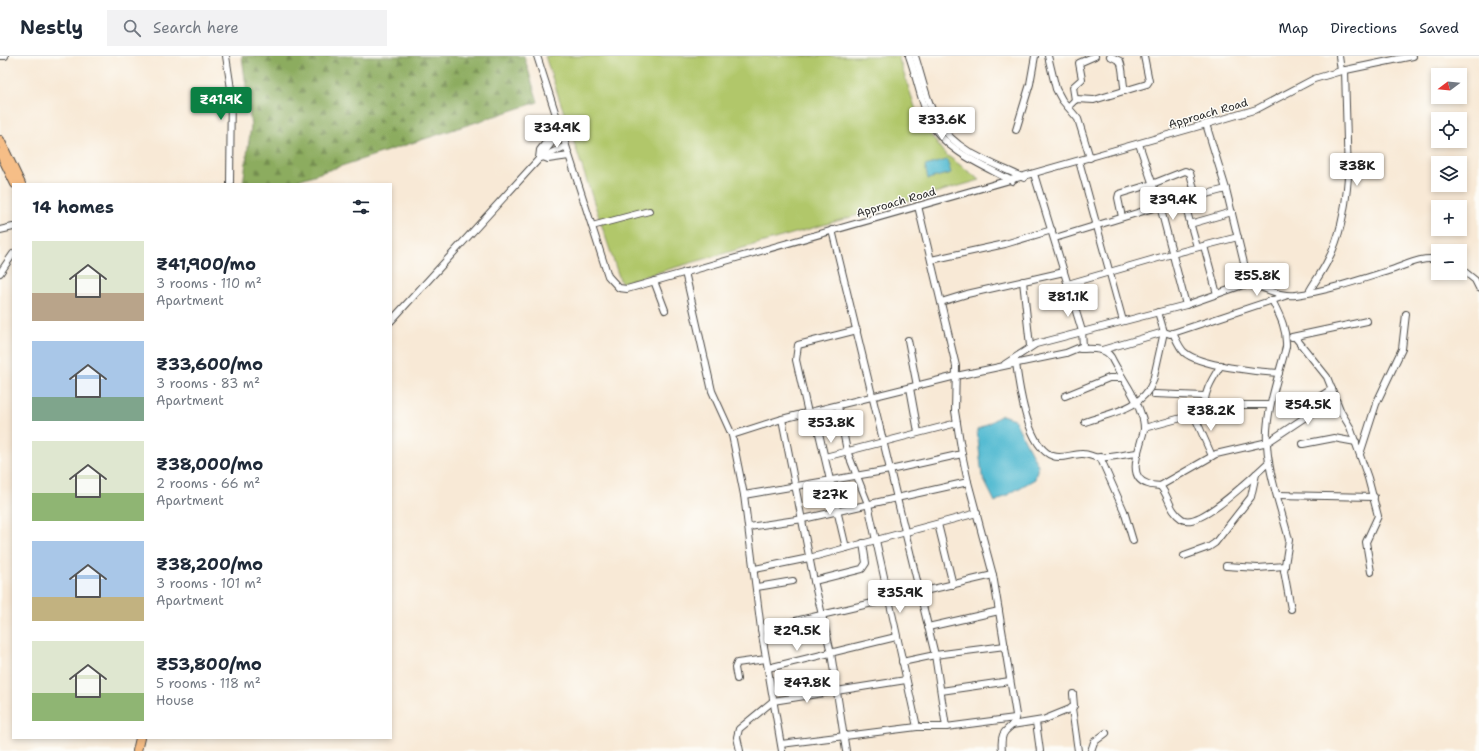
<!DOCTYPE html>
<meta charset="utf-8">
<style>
body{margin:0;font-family:"Shantell Sans",sans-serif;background:#f2f2f3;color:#1f2937;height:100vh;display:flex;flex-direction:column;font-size:15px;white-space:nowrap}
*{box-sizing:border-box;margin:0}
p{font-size:13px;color:#747a83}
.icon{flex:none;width:22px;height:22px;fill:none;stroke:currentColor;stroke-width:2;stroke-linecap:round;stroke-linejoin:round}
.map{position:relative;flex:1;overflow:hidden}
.side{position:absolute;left:12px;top:127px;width:380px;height:556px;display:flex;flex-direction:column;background:#fff;border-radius:0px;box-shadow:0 2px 6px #0003}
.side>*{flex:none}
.needle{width:26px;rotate:254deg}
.fabs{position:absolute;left:1431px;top:12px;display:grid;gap:8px}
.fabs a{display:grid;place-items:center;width:36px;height:36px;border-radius:0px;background:#fff;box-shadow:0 2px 6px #0003;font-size:20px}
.price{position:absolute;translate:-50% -34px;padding:0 9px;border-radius:4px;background:#fff;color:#222;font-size:13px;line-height:26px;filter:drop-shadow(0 1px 2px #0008)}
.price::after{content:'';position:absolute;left:50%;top:24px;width:12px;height:9px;margin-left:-6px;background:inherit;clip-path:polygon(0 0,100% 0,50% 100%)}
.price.active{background:#0b8043;color:#fff}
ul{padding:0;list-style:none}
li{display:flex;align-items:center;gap:12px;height:100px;padding:0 20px}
li span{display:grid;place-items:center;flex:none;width:112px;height:80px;border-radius:0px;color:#555}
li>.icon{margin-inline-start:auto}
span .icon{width:48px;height:48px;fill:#fffc;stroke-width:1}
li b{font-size:17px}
h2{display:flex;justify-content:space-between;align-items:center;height:48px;padding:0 20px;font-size:17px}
header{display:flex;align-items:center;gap:24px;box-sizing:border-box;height:56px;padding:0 20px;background:#fff;border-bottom:1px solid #e0e1e3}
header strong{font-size:19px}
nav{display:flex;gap:22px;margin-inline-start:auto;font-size:14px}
.search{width:280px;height:36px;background:#f2f2f3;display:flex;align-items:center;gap:10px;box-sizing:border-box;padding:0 14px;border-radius:0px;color:#747a83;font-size:15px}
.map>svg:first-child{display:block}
.forest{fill:url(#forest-firs);stroke:#5c6c45}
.pitch{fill:#b1c76b;stroke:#6e794b}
.water{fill:#54bbd2;stroke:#40737e}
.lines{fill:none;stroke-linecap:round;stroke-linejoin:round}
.minor-casing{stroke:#4a4845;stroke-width:8}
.major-casing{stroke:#4a4845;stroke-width:10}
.minor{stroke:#fff;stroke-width:6}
.major{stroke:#f6be87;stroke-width:8}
.labels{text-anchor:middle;stroke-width:3;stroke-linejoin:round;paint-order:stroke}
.street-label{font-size:11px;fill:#2b2b2b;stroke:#fdfcf7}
</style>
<header>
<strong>Nestly</strong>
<div class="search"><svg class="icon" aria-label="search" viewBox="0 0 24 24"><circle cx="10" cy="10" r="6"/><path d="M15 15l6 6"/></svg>Search here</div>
<nav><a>Map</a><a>Directions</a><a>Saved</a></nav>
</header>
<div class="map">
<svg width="1479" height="695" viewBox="0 0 1479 695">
<defs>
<pattern id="forest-firs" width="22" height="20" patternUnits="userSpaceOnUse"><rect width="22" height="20" fill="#8cac5f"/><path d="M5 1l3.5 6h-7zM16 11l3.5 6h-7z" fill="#738c4f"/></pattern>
</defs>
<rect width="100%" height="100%" fill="#fdfcf7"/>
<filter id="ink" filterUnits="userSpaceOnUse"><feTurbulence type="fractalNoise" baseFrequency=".025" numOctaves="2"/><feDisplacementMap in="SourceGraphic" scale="8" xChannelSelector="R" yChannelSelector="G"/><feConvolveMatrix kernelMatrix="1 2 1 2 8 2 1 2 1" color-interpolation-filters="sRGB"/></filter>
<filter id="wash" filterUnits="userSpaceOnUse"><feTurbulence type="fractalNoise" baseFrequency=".012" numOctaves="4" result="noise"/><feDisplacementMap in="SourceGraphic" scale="16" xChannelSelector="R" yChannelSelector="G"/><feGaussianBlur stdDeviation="0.9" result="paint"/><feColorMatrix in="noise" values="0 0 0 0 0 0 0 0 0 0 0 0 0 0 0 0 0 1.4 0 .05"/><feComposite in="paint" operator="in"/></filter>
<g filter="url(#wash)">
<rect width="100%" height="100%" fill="#f8e9d6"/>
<path class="forest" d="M242 0H524L538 46 286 128H243L251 70Z"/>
<path class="pitch" d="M545 0H898L919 63 944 97 980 124 621 227Z"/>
<g class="water">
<path d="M947 104 951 117 928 123 925 110Z"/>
<path d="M1002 359 1014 363 1038 410 1035 423 995 446 982 420 977 374Z"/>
</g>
</g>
<g filter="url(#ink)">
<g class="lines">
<g class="minor-casing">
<g id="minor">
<path d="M0 0H5"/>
<path d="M226 0 231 33 230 128"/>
<path d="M537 0 608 220 619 232 627 233 1210 67 1257 53 1314 23 1341 15 1413 0"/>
<path d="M909 0C917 22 921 47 931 67 947 96 985 110 1012 125"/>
<path d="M915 0C922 21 927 48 939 67 956 96 995 108 1024 122"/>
<path d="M1048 0 1056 33 1062 44 1078 63 1090 102"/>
<path d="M1110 0 1120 5C1124 15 1122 24 1125 35"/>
<path d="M1339 0 1341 15"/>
<path d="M1075 44 1073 31 1082 23 1079 7 1095 0"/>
<path d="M1068 51 1076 43 1094 44 1147 28 1149 25 1144 0"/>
<path d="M1206 68 1226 133 1249 228"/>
<path d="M1016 74 1030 28 1035 0"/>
<path d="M1139 88 1160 150 1186 249"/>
<path d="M543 101 548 103 569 100"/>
<path d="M539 102 540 94 559 70"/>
<path d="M541 102 566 90"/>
<path d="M1079 105 1123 265"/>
<path d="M1184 145 1197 191"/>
<path d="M918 150 956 310 955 355 962 398 968 426 993 519 1016 659C1013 678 999 667 1002 695"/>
<path d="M1122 161 1118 142 1119 138 1152 128 1185 115 1190 117 1196 141"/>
<path d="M1190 168 1232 156"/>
<path d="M592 170 649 155"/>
<path d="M0 174 13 171"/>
<path d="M832 174 935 599 946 671"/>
<path d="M1055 182 1160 150 1226 133"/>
<path d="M1204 190 1217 238"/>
<path d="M931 204 1005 188 1052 174"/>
<path d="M1460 212 1475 224 1479 232"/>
<path d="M685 216 712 335 732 379 744 439 761 573 782 695"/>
<path d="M0 217 13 198"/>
<path d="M654 225 665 254"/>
<path d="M1023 225 1030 290"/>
<path d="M1068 228 1172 198 1238 181"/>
<path d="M1309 236C1315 225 1323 215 1328 204 1341 180 1346 148 1348 121L1345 14"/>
<path d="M1272 244C1280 260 1287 273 1286 291 1279 318 1269 346 1267 374 1265 408 1278 443 1287 476L1289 484 1284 515 1291 553"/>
<path d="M941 246 967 238 1064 216"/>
<path d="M1158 256 1164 276 1170 278 1285 240"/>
<path d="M391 265 538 104 561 75"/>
<path d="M1173 277C1176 283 1179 291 1184 296 1199 310 1259 316 1279 317"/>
<path d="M1292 281 1367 265"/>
<path d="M1295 281 1327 321 1341 356 1350 371 1368 422 1378 460 1366 486 1371 516"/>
<path d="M908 284 917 330"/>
<path d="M1080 293C1090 293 1105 291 1111 301 1120 320 1135 337 1141 358 1143 362 1144 368 1144 373 1142 388 1124 421 1148 428 1152 430 1156 429 1160 430 1169 439 1169 455 1182 463 1200 474 1255 418 1269 406"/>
<path d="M1102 294 1164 276"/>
<path d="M1016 307C1019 331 1027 391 1053 400 1062 404 1074 397 1083 398 1088 398 1091 400 1095 401 1108 403 1124 398 1138 397"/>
<path d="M1005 308 1036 288 1186 249 1243 229C1260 226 1276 242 1296 239 1327 235 1359 224 1388 215 1405 210 1421 200 1438 204"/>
<path d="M910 332 918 376"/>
<path d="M1154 338 1204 340"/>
<path d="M1065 340 1109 322H1122"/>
<path d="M838 350 847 395 868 448 917 671"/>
<path d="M814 356 846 492"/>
<path d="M808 357 796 304 798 289 857 274"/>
<path d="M1204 357C1203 337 1211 325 1221 309"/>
<path d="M1194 359 1212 400"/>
<path d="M782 363 814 525 831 597 846 695"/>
<path d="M1085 366C1110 357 1143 353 1153 325L1164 276"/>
<path d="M1144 372 1230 349H1270"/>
<path d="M732 379 782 363 956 320 1066 297 1083 290 1082 275 1034 118"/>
<path d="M1303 388 1334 382 1356 386"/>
<path d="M1360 398 1376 348 1402 293 1406 258"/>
<path d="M825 401 957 367"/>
<path d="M1100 401 1124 455 1133 485"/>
<path d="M1160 430 1216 398 1268 386 1310 358 1316 343 1332 333"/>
<path d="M744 439 890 414 962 398"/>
<path d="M1277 439 1374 441"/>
<path d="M938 468 953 529"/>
<path d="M749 471 803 463 968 426"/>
<path d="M1184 500 1209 491 1215 487 1251 441 1256 418"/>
<path d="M1226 510 1258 512 1285 510"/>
<path d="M755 513 809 502 977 457"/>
<path d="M814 525 862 513 866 507 863 487"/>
<path d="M757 531 793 525"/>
<path d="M928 571 999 555"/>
<path d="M761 573 993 519"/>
<path d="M902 606 935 599 1005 590"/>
<path d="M768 612 896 581"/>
<path d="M737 623 735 612 737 607 766 603"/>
<path d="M941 635 1010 625"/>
<path d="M1072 652 1078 695"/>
<path d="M1036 666 1040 695"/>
<path d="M1012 669 1043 664 1070 653 1074 650 1073 638"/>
<path d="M781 688 917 671H946L1015 662"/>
<path d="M740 695 737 681 739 673 773 645 906 624"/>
<path d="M1091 695 1094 686 1106 677"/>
</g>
</g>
<g class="major-casing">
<g id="major">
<path d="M0 84 21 128"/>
<path d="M0 97 15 128"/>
<path d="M137 695 140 682"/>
</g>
</g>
<use href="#minor" class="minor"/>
<use href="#major" class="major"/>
</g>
</g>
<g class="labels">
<g class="street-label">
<text transform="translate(1208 57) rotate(-16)" y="4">Approach Road</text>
<text transform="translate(896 146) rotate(-16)" y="4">Approach Road</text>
</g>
</g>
</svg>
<div class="fabs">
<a><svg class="needle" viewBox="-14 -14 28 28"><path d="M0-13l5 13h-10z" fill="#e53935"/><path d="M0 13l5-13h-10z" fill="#747a83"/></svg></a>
<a><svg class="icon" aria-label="locate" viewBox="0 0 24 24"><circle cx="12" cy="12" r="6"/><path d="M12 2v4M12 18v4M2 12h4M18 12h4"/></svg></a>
<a><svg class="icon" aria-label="layers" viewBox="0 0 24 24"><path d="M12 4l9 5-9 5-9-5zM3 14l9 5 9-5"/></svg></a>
<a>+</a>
<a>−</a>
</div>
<b class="price active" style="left:221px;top:65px">₹41.9K</b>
<b class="price" style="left:942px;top:85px">₹33.6K</b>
<b class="price" style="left:557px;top:93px">₹34.9K</b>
<b class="price" style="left:1357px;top:131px">₹38K</b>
<b class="price" style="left:1173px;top:165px">₹39.4K</b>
<b class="price" style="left:1257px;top:241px">₹55.8K</b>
<b class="price" style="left:1068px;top:262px">₹81.1K</b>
<b class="price" style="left:1308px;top:370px">₹54.5K</b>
<b class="price" style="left:1211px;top:376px">₹38.2K</b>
<b class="price" style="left:831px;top:388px">₹53.8K</b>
<b class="price" style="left:830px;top:460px">₹27K</b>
<b class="price" style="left:900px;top:558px">₹35.9K</b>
<b class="price" style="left:797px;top:596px">₹29.5K</b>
<b class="price" style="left:807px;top:648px">₹47.8K</b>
<section class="side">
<h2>14 homes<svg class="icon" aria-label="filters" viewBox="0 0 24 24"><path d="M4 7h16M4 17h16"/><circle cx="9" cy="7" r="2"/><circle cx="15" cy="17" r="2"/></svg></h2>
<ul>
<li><span style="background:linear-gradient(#dfe7d0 65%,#b9a48a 0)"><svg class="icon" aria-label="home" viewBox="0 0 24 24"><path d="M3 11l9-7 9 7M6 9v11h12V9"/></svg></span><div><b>₹41,900/mo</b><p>3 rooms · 110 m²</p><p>Apartment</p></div></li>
<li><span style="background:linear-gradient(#a9c7e8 70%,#7fa58c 0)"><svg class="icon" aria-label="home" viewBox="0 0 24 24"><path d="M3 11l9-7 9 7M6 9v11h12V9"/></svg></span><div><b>₹33,600/mo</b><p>3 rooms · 83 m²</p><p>Apartment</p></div></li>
<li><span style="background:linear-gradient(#dfe7d0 65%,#8fb573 0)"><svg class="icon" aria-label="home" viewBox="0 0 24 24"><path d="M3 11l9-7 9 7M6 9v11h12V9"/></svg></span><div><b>₹38,000/mo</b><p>2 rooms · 66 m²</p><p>Apartment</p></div></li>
<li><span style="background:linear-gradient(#a9c7e8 70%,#c2b280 0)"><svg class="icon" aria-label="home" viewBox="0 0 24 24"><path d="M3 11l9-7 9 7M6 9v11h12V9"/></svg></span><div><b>₹38,200/mo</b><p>3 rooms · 101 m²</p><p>Apartment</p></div></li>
<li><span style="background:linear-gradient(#dfe7d0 65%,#8fb573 0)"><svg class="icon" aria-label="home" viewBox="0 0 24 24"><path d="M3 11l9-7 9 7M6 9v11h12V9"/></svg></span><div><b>₹53,800/mo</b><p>5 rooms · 118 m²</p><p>House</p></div></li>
</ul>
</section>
</div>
